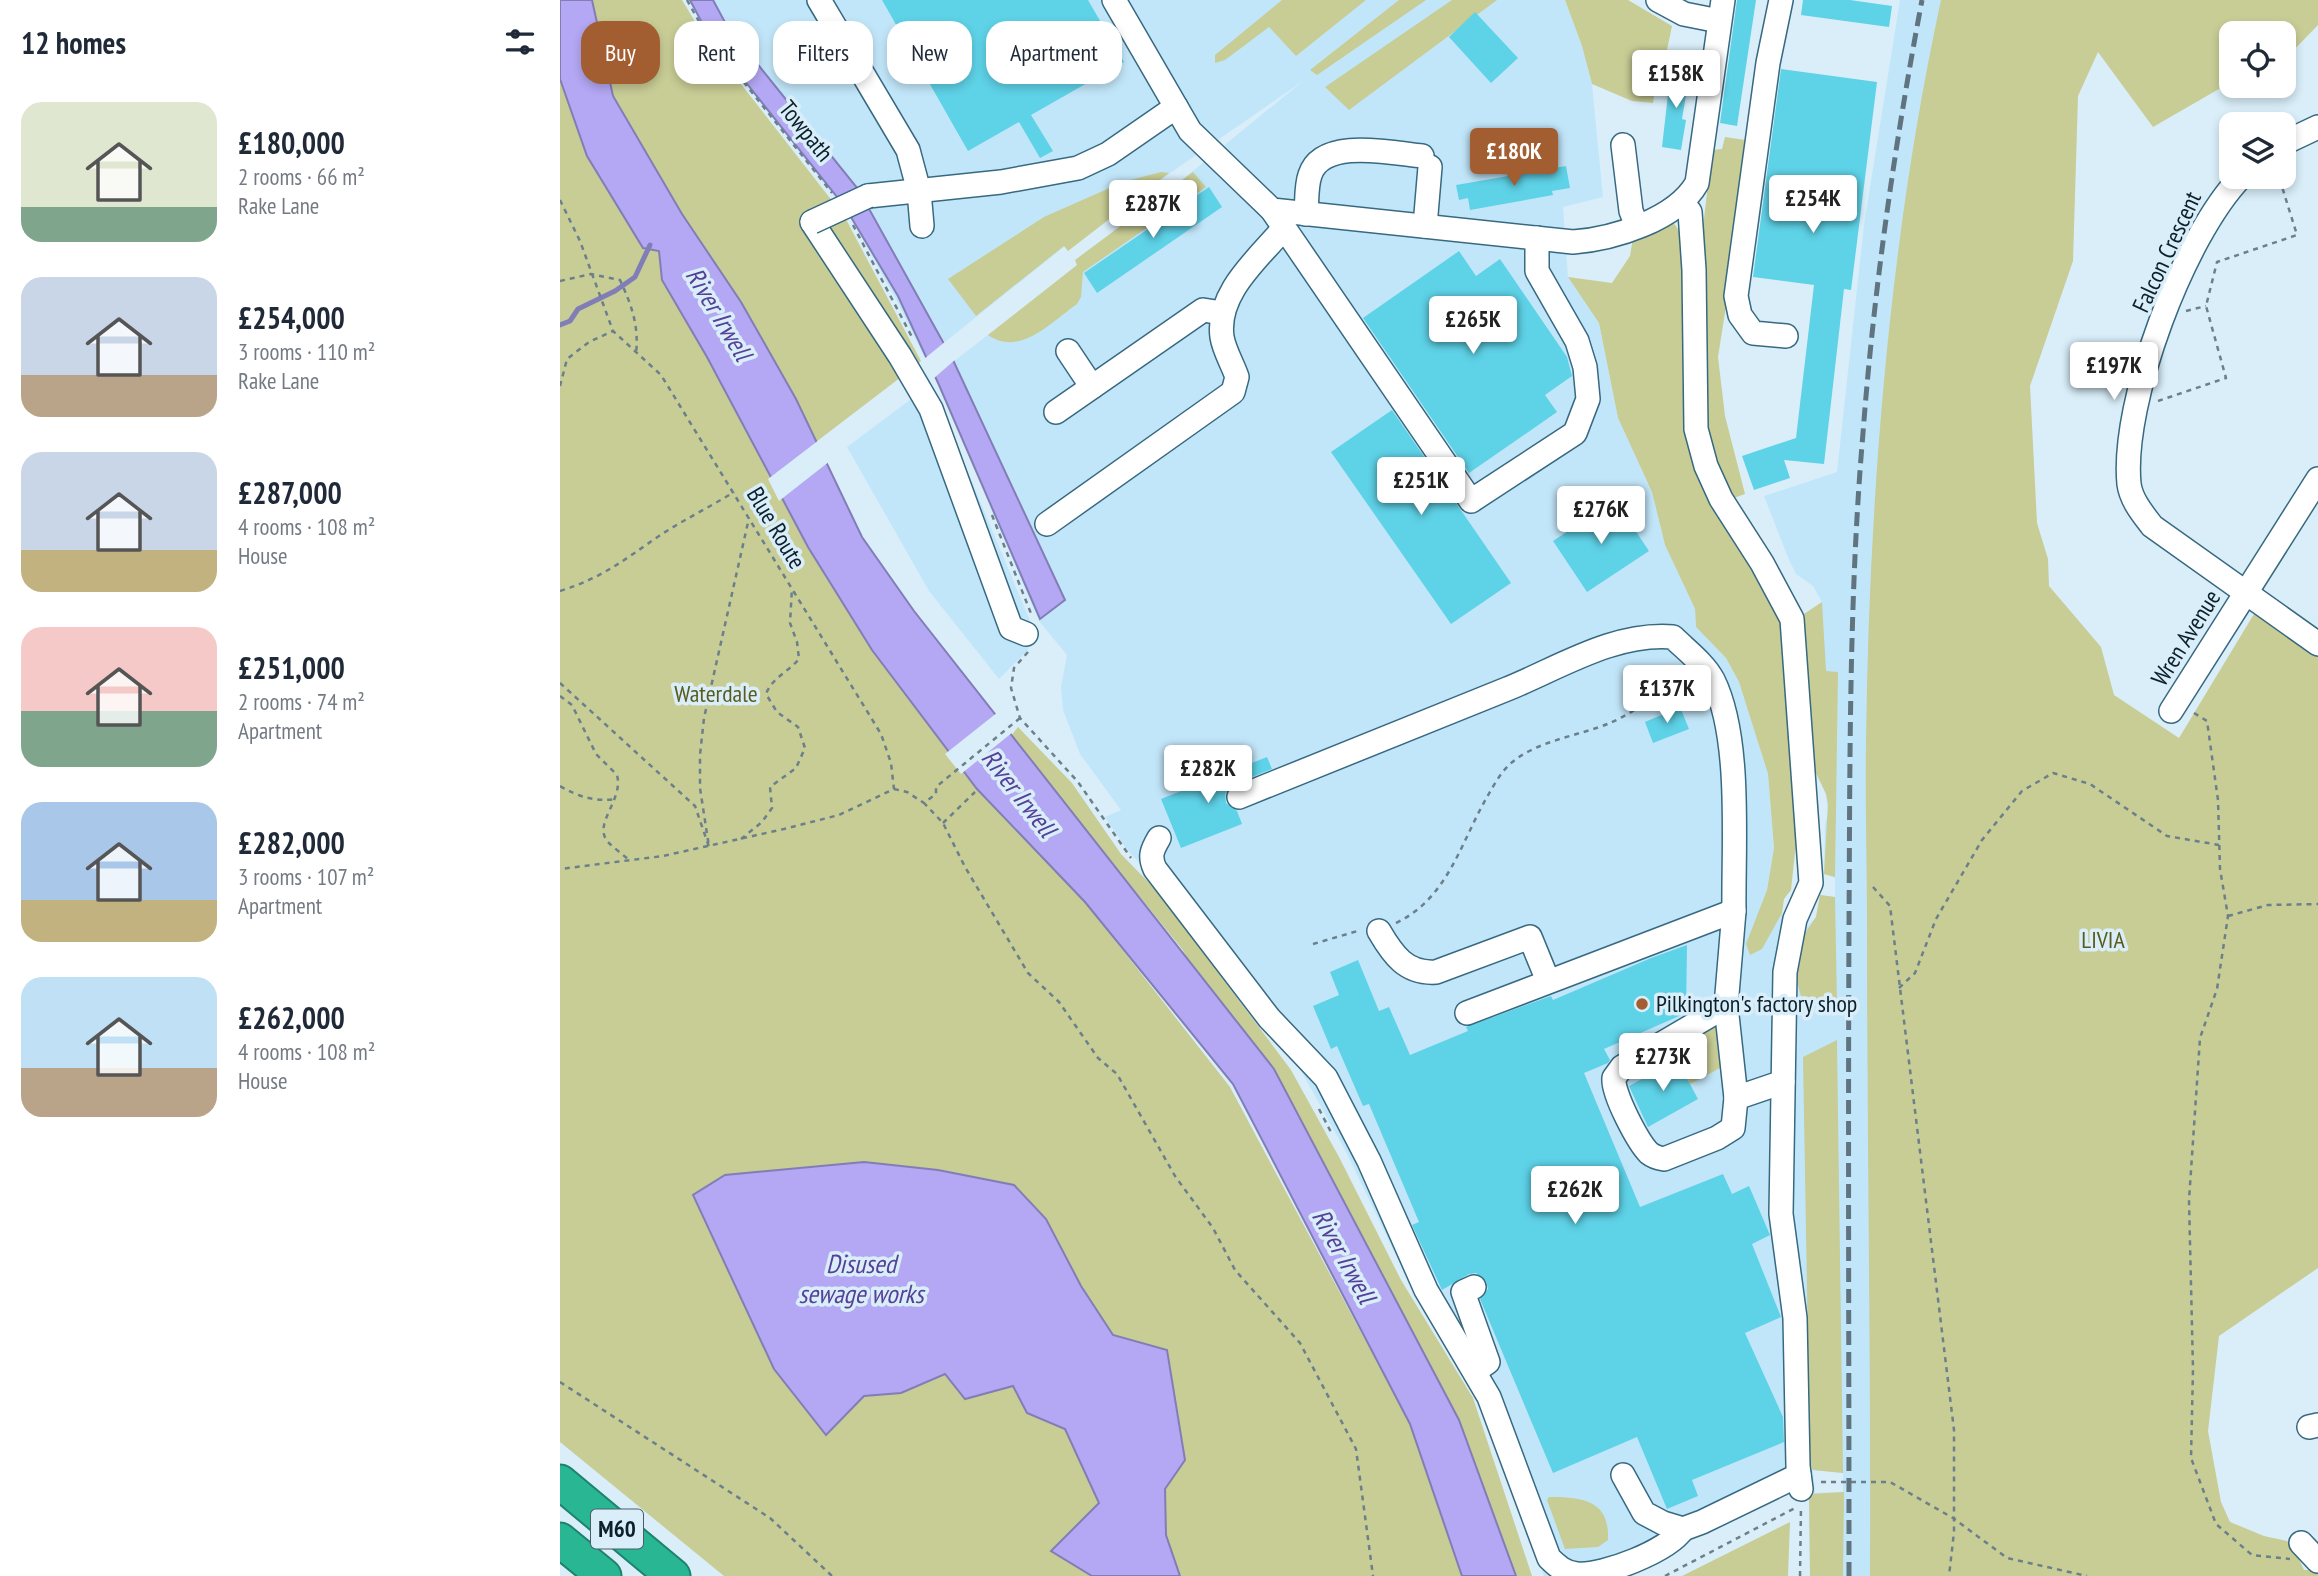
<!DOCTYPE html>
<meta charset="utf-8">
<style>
body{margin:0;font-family:"PT Sans Narrow",sans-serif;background:#f2f2f3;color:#1f2937;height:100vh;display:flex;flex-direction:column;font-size:26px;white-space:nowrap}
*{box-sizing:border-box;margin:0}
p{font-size:23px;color:#747a83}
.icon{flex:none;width:38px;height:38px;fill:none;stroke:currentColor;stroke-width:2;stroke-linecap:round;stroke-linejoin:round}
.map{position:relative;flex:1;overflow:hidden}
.details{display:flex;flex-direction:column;background:#fff;width:560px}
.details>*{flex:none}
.top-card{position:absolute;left:21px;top:21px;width:665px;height:63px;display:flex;gap:14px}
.fabs{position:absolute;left:1659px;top:21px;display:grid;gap:14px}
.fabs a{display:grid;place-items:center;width:77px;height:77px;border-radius:14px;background:#fff;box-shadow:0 4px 10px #0003;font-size:35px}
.price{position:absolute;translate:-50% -60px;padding:0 16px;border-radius:7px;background:#fff;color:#222;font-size:23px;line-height:46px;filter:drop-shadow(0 2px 4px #0008)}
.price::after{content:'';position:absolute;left:50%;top:42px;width:21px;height:16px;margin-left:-10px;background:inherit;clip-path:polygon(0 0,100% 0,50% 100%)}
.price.on{background:#a25d30;color:#fff}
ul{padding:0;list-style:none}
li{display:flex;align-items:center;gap:21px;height:175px;padding:0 21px}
li span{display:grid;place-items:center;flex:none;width:196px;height:140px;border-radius:21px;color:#555}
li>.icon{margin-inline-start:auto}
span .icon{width:84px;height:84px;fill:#fffc;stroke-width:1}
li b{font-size:30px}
h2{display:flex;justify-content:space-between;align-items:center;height:84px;padding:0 21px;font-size:30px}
.tag{padding:0 24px;border-radius:21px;background:#fff;box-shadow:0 4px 10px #0003;font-size:24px;line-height:63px}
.tag.on{background:#a25d30;color:#fff}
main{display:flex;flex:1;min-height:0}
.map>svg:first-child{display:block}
.built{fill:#c2e6f9;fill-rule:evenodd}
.green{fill:#c8cc95}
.water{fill:#b4a7f3;stroke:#817eb7;stroke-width:2}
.pier{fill:#d9eef9}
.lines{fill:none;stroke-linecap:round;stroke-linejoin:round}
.stream{stroke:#817eb7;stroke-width:5}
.building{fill:#5ed2e7}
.minor-casing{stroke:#376981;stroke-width:26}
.highway-casing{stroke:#1e826e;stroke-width:37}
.path{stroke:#6b808b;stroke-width:2.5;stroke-dasharray:5 5;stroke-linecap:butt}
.minor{stroke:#fff;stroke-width:23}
.highway{stroke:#29b693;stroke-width:33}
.rail{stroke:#5f747f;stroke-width:5;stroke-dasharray:14 7;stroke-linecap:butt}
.minor-bridge-casing{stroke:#376981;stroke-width:26;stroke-linecap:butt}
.minor-bridge{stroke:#fff;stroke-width:23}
.poi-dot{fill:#a25d30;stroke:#d9eef9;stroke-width:2.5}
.labels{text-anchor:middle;stroke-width:7;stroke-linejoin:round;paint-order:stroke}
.shield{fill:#d9eef9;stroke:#495e68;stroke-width:2}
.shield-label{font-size:23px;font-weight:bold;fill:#0b202a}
.street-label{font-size:24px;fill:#0b202a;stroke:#d9eef9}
.park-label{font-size:24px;fill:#5a5c1f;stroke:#d9eef9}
.poi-label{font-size:24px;fill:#0b202a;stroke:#d9eef9;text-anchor:start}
.water-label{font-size:26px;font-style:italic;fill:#564098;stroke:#d9eef9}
</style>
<main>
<section class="details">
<h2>12 homes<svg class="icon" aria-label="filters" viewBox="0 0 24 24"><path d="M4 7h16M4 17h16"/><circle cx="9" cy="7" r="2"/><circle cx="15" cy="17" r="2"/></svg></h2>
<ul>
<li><span style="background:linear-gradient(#dfe7d0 75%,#7fa58c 0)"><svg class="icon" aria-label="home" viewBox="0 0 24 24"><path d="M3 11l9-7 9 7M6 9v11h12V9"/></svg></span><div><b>£180,000</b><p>2 rooms · 66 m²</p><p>Rake Lane</p></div></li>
<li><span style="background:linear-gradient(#c9d6e8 70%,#b9a48a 0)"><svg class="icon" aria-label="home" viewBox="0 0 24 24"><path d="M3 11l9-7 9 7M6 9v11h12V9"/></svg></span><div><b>£254,000</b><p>3 rooms · 110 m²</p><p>Rake Lane</p></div></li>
<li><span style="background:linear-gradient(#c9d6e8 70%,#c2b280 0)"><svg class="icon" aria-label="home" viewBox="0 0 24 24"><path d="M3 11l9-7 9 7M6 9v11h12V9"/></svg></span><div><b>£287,000</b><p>4 rooms · 108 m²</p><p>House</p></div></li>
<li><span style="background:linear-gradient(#f6c9c9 60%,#7fa58c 0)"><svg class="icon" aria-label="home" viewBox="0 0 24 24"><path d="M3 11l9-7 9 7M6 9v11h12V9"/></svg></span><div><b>£251,000</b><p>2 rooms · 74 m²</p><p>Apartment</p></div></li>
<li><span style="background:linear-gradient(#a9c7e8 70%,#c2b280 0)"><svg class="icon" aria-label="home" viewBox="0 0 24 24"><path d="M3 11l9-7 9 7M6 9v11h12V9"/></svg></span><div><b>£282,000</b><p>3 rooms · 107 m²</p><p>Apartment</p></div></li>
<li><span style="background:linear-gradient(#bfe0f5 65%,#b9a48a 0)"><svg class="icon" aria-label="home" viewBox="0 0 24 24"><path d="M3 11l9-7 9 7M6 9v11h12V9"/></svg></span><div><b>£262,000</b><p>4 rooms · 108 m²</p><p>House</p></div></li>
</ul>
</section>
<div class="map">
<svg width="1758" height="1576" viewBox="0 0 1758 1576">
<rect width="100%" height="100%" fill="#d9eef9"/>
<g class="built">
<path d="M128 0H1005L1022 46 1032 84 1043 197 1003 207 1008 277 1039 323 1058 418 1092 492 1105 545 1135 609 1136 627 1166 658 1179 682 1208 774 1214 848 1207 890 1202 903 1247 927 1256 917 1260 895 1275 897V878L1264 874 1265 824 1268 813 1266 794 1248 756 1241 616 1262 602 1253 586 1236 574 1229 560 1204 496 1277 472 1304 225 1340 0H1391L1336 1576H1250L1249 1494 1234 1490 1045 1576H984L919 1396 844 1272 786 1152 739 1067 601 885 568 851 545 817 561 810 520 754 503 710 501 687 507 655 479 621 375 376 518 265 743 81 505 246 365 358 335 297 289 215 148 36ZM1253 1470 1283 1473V1492L1255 1493Z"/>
<path d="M371 384 471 623 468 650 439 679 369 591 287 447Z"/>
</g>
<g class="green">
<path d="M32 0H122L145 38 273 202 245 218 345 374 256 442 181 302 122 214 53 96Z"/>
<path d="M722 0H806L736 56 709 27 665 60 655 63V55Z"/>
<path d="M839 0H866L757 75 750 70Z"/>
<path d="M892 0H937L789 110 765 87Z"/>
<path d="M1005 0H1068L1112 26 1100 83 1096 82 1093 103 1072 101 1032 84 1022 46Z"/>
<path d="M1381 0H1758V25L1724 60V33H1671V82L1593 127 1538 52 1518 96 1513 261 1470 386 1477 523 1488 559 1489 586 1541 647 1554 695 1619 738 1694 614 1758 652V1268L1659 1336 1648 1431 1661 1502 1670 1522 1704 1536 1731 1542 1744 1570H1758V1576H1310C1311 1359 1307 1142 1307 925 1307 864 1305 803 1306 742 1309 498 1329 239 1381 0Z"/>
<path d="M0 79 27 156 83 248 99 250 102 280 147 357 248 547 312 650 417 789 525 902 670 1087 850 1424 902 1576H620L606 1535 605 1489 625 1460 607 1350 553 1335 454 1185 378 1170 304 1162 266 1434 304 1396 341 1393 385 1374 405 1398 453 1386 467 1413 505 1428 539 1503 491 1551 532 1576H164L0 1442Z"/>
<path d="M1165 137 1192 141 1158 357 1165 416 1185 494 1168 500 1143 427 1140 253 1152 150 1162 149Z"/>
<path d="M601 172 609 173 508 251 504 246 416 316 388 279 484 217 563 182Z"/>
<path d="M633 172 646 187 523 272 521 297 517 304C490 323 460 357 428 335L517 265 515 260Z"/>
<path d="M281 210 361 361 353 368 256 222Z"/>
<path d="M1113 222 1120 232 1126 319 1125 381 1168 529 1177 547 1197 571 1224 627 1236 843 1231 890 1224 899 1222 913 1202 949 1190 955 1186 944 1207 890 1214 848 1208 774 1179 682 1166 658 1136 627 1135 609 1105 545 1092 492 1058 418 1039 323 1008 277 1052 283 1070 256 1073 238Z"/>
<path d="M1262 602 1266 671 1278 672 1275 877 1264 874 1268 804 1266 794 1248 756 1241 616Z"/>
<path d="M458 727 512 783 561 854 597 891 731 1070 779 1157 841 1280 913 1398 972 1576H956L899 1420 622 949 463 752 451 736Z"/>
<path d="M1260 895 1275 897 1277 1005 1241 996 1235 974 1241 939 1256 917Z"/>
<path d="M1159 1020 1164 1066 1130 1084 1113 1049Z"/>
<path d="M1277 1040 1283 1473 1253 1470 1250 1463 1243 1057Z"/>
<path d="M1284 1492 1283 1576H1250L1249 1494Z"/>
<path d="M989 1497C1020 1497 1050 1499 1048 1540L1038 1547 1005 1549 987 1500Z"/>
<path d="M1230 1522 1228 1576H1122Z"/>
</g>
<g class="water">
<path d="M0 0H32L53 96 122 214 181 302 236 399 302 537 354 611 714 1069 899 1420 956 1576H902L850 1424 673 1084 525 902 417 789 312 650 248 547 147 357 102 280 99 251 83 248 27 156 0 79Z"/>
<path d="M130 0H153L167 26 298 189 393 360 505 600 480 619 379 385 338 296 285 207 149 36Z"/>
<path d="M304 1162 378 1170 454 1185 486 1219 521 1286 553 1335 607 1350 625 1460 605 1489 606 1535 620 1576H532L491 1551 539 1503 505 1429 467 1413 453 1386 405 1399 385 1374 341 1393 304 1396 266 1435 214 1369 133 1195 165 1175Z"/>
</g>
<g class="pier">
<path d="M386 341 396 359 373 379 364 359Z"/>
<path d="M259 440 270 461 219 501 208 479Z"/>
<path d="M438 712 453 732 401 774 385 754Z"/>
</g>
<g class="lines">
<path class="stream" d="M0 325 10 321 18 309 55 291 75 277 90 245"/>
</g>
<g class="building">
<path d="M322 0H528L564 62 471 115 493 151 480 158 459 122 408 151Z"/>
<path d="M1177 0H1196L1177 126 1160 123Z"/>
<path d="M1243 0H1290L1332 6 1329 27 1241 15Z"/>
<path d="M915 12 958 58 931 83 889 37Z"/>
<path d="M1111 68 1130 71 1122 119 1126 120 1121 150 1102 147Z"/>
<path d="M1221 69 1317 82 1291 290 1284 289 1264 464 1224 460 1230 478 1194 490 1182 456 1236 438 1254 285 1193 277Z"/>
<path d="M1006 166 1010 188 992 191 993 195 910 210 908 198 899 200 896 185Z"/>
<path d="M649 187 662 207 537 293 524 273Z"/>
<path d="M899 251 916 276 940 259 1007 357 1012 376 985 395 997 412 909 473 803 318Z"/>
<path d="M832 410 951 583 891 624 771 452Z"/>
<path d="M1055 500 1089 551 1027 592 993 541Z"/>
<path d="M1120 707 1129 729 1093 743 1085 722Z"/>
<path d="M707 757 712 769 674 784 665 794 666 803 677 811 682 824 621 848 601 799Z"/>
<path d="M1127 945 1126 1013 1044 1049 1050 1060 1048 1063 1024 1073 1080 1207 1163 1174 1172 1194 1189 1186 1210 1235 1192 1244 1221 1317 1185 1333 1223 1417 1224 1442 1132 1480 1138 1496 1107 1509 1077 1437 993 1473 920 1299 928 1289 926 1281 916 1273 909 1274 882 1290 852 1225 859 1222 809 1104 803 1106 777 1046 771 1049 753 1006 779 995 770 972 798 960 819 1011 829 1007 850 1055 908 1031 906 1027 991 996 993 1000 1091 958Z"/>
<path d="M1117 1060 1138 1099 1088 1127 1069 1086Z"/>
</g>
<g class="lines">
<g class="minor-casing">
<g id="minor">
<path d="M259 0 348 150 359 191 362 226"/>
<path d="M554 0 630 131 712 210 1013 242C1053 239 1116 220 1137 183L1163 0"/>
<path d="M1098 0 1124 14 1159 21"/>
<path d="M1221 0 1208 63 1176 296 1180 315 1193 333 1226 336"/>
<path d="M1724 143 1758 127"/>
<path d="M1063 145 1071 211 1077 226"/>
<path d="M1681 177C1624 236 1561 402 1569 484 1571 500 1583 514 1592 526L1758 644"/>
<path d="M308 196 441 182 518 168 548 154 616 107"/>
<path d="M1123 203 1130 212 1134 270 1136 429 1146 466 1161 499 1202 563 1232 619 1251 883 1235 919 1225 972 1221 1214 1235 1318 1238 1466 1241 1489"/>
<path d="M712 210 911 501 1015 433 1028 399 1025 367 1017 341 977 271V238"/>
<path d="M746 214C747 202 746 186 750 175 762 137 832 153 862 156"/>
<path d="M252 222 340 356 371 409 451 628 466 634"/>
<path d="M865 226 870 167"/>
<path d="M508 351 532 387"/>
<path d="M496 412 643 310 662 313"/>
<path d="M487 524 673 392 677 377C673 365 664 350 662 337 656 293 698 259 724 228"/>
<path d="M1611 711 1758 479"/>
<path d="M679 797C768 761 857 725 947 689 999 668 1054 632 1113 637 1126 650 1144 663 1153 680 1182 738 1173 846 1174 911"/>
<path d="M599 838C592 850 589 856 595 869L709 1018 766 1078 809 1161 866 1290 929 1397 989 1558C997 1566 1005 1573 1017 1574 1044 1576 1108 1551 1123 1529"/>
<path d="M819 931C833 955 846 974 876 972L970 937 988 981"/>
<path d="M1166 1006 1062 1067 1054 1078C1052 1093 1078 1142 1089 1153 1094 1157 1098 1158 1104 1159L1157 1138 1173 1128 1176 1098 1223 1082"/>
<path d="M907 1013 1174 911 1166 1006 1176 1098"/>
<path d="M914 1287 903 1292 928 1362 915 1371"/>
<path d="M1749 1427 1758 1425"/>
<path d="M1063 1475 1084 1513 1103 1523 1123 1529 1142 1522 1239 1475"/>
<path d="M1741 1543 1758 1561"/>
</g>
</g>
<g class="highway-casing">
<g id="highway">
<path d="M0 1482 113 1576"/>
<path d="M0 1540 44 1576"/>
</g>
</g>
<g class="path">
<path d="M127 0 147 36 272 193"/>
<path d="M0 200 20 241 53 331 101 375 321 734 331 763 334 789 279 815 224 829 103 856 0 869"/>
<path d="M293 225 352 337"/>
<path d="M0 281 31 274 60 280C72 306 79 326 76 354"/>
<path d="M1626 311 1646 306"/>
<path d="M0 386 7 359 29 342 53 331"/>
<path d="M1598 401 1666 378 1646 306 1657 262 1737 235 1719 177"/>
<path d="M432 515 472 616"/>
<path d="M0 591C42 578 64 560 99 536 123 520 150 507 174 492"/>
<path d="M468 652 454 668 451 688 460 718 518 782 571 858"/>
<path d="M0 683 135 806 149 847 140 788V755L144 718 189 518"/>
<path d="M0 696 12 705 36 754 57 775C64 800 32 824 48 842 54 848 62 854 69 860"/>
<path d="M1634 713 1647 721 1658 800 1660 869 1668 916 1657 989 1640 1038 1629 1200 1633 1369 1631 1458 1656 1524 1692 1555 1730 1559"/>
<path d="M460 718 376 787V794L364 803 383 823 405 867 468 973 499 1002 538 1058 557 1074 615 1176 653 1228 675 1270 740 1343 796 1449 813 1576"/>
<path d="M0 786C19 797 35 802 56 799"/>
<path d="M334 789 347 792 364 803"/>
<path d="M383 823 415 792"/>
<path d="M181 839 202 822 212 808 210 787 236 768 245 748 238 727 217 712 206 694C212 678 228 672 239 659L237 642 230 623 232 588"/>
<path d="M1313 887 1330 906 1394 1430V1532L1389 1576"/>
<path d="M1668 916 1708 905 1758 904"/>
<path d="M836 923C888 898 900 844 927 797 933 787 939 775 948 766 973 741 1019 736 1050 723 1073 713 1106 690 1126 674"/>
<path d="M753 944 801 930"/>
<path d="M1339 988 1355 973 1376 919 1422 840 1462 791 1493 773 1530 784 1607 836 1659 845"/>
<path d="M759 1109 772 1134"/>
<path d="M0 1382 210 1518 272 1576"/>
<path d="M1261 1482H1330L1393 1518 1447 1558 1527 1576"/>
<path d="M1105 1576 1235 1508"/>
<path d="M1240 1576 1241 1506"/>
</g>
<use href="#minor" class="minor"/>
<use href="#highway" class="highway"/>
<path class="rail" d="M1289 1576C1289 1359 1288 1142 1289 925 1290 761 1289 596 1303 433 1314 288 1335 143 1362 0"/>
<g class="minor-bridge-casing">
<path id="minor-bridge" d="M252 222 308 196"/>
</g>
<use href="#minor-bridge" class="minor-bridge"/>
</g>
<circle class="poi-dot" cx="1082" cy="1004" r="7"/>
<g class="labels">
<rect class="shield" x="31" y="1509.5" width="52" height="39" rx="5"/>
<g class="shield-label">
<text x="57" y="1537">M60</text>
</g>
<g class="street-label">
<text transform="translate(246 131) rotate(51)" y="8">Towpath</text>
<text transform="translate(1607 252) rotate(-65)" y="8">Falcon Crescent</text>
<text transform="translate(216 528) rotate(59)" y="8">Blue Route</text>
<text transform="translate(1626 638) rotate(-58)" y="8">Wren Avenue</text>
</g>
<g class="park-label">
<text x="156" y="702">Waterdale</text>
<text x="1543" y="948">LIVIA</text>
</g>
<g class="poi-label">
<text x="1096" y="1012">Pilkington's factory shop</text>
</g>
<g class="water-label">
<text transform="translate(159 314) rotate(59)" y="9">River Irwell</text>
<text transform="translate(459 793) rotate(52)" y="9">River Irwell</text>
<text transform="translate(784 1256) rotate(61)" y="9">River Irwell</text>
<text x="301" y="1273">Disused<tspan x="301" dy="30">sewage works</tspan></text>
</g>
</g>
</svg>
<div class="fabs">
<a><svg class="icon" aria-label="locate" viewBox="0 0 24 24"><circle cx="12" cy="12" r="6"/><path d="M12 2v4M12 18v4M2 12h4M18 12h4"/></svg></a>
<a><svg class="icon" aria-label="layers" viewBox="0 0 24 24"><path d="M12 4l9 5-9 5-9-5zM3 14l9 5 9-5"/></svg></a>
</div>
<b class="price" style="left:1116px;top:110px">£158K</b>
<b class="price on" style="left:954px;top:188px">£180K</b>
<b class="price" style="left:1253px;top:235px">£254K</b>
<b class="price" style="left:593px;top:240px">£287K</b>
<b class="price" style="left:913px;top:356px">£265K</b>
<b class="price" style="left:1554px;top:402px">£197K</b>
<b class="price" style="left:861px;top:517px">£251K</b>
<b class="price" style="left:1041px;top:546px">£276K</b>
<b class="price" style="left:1107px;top:725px">£137K</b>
<b class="price" style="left:648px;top:805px">£282K</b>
<b class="price" style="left:1103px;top:1093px">£273K</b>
<b class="price" style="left:1015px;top:1226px">£262K</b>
<div class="top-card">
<a class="tag on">Buy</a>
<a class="tag">Rent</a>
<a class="tag">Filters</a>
<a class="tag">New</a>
<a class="tag">Apartment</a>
</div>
</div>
</main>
